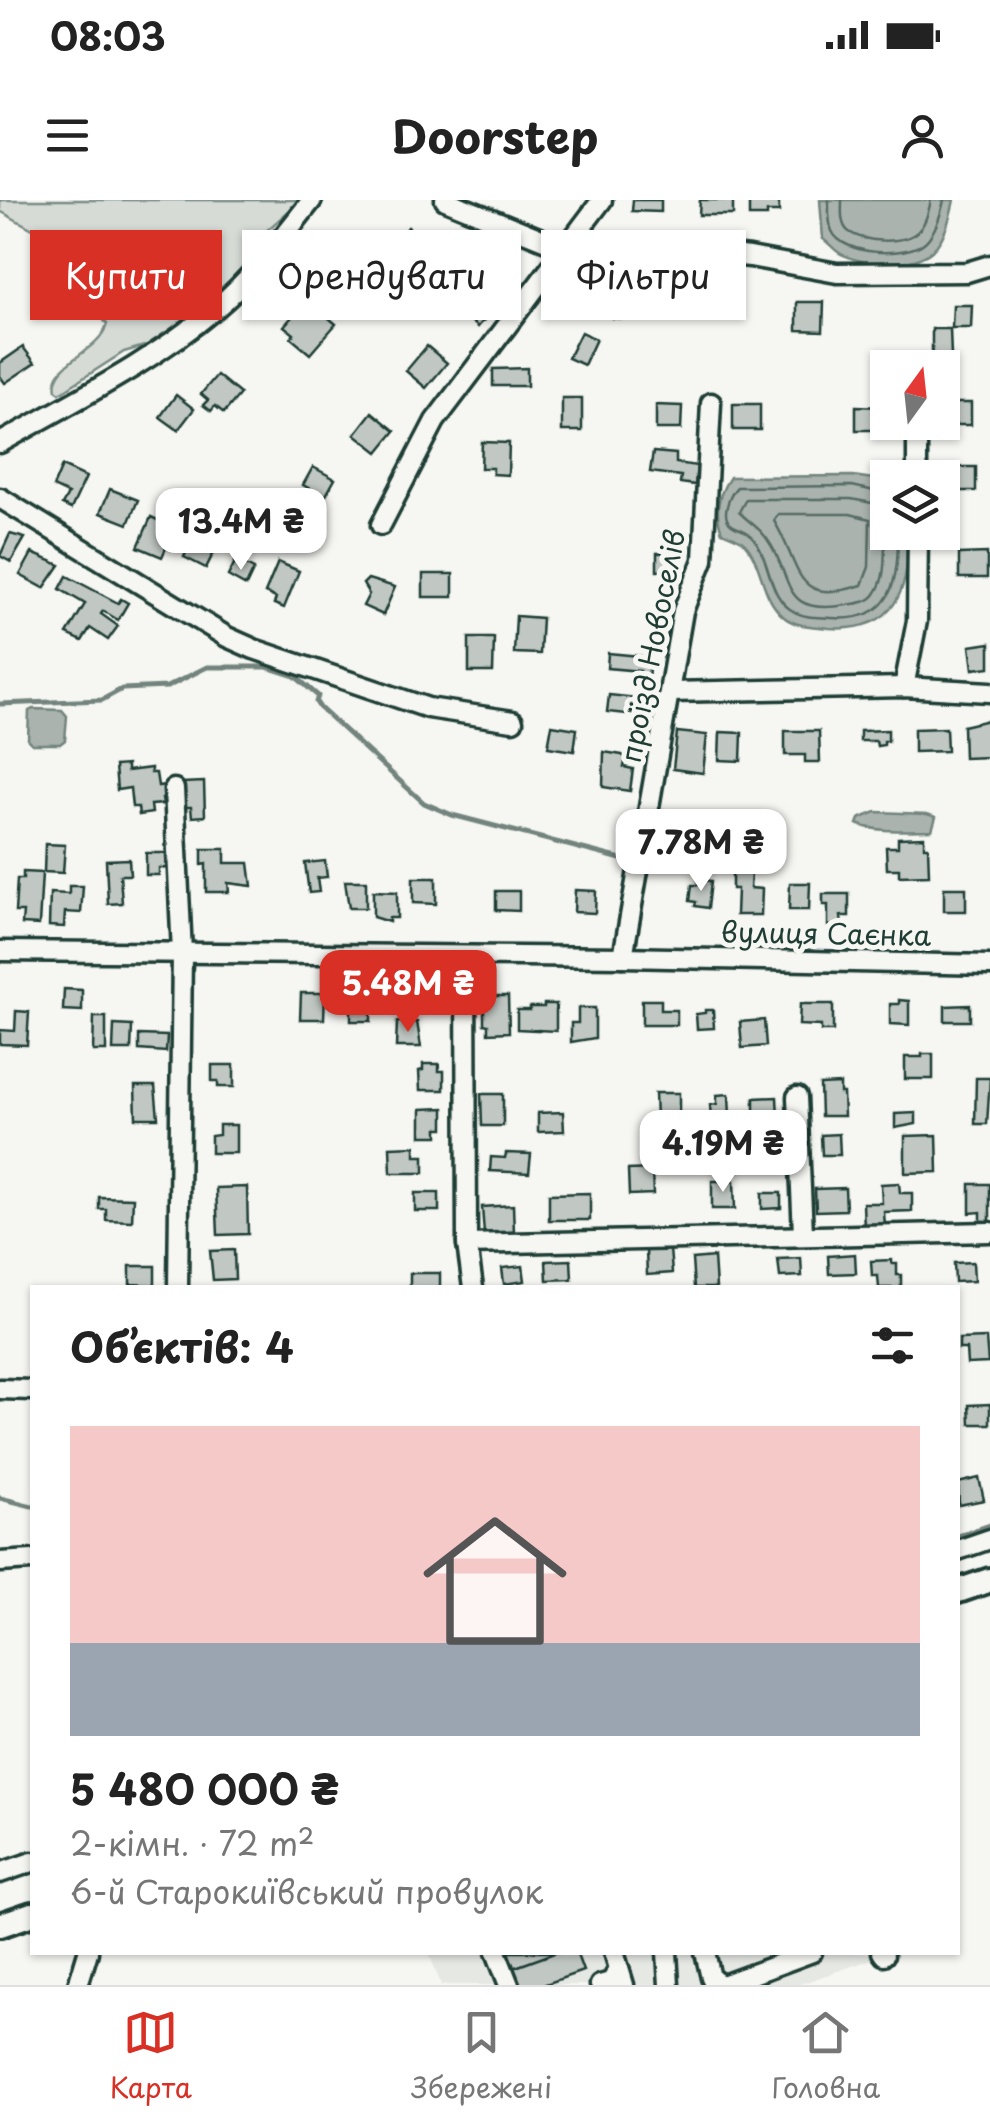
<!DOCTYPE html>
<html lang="uk">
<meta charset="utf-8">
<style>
body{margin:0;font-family:"Playpen Sans",sans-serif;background:#f2f2f2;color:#222;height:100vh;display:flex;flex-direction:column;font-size:38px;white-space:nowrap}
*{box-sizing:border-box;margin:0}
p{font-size:32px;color:#767676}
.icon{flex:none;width:55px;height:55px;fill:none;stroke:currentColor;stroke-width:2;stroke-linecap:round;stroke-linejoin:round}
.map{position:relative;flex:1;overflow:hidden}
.panel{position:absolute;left:30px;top:1085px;width:930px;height:670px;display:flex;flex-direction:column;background:#fff;border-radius:0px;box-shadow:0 2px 8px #0004}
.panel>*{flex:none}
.hud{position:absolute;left:30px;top:30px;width:930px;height:90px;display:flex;gap:20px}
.needle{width:65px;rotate:15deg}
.tools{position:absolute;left:870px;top:150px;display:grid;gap:20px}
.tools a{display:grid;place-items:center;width:90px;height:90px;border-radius:0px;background:#fff;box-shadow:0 2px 8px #0004;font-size:50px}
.price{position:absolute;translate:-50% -85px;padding:0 22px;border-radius:20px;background:#fff;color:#222;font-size:32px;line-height:65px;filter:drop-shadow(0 2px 5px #0008)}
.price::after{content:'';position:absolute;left:50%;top:60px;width:30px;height:22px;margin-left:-15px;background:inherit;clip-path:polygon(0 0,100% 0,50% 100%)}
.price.current{background:#d93025;color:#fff}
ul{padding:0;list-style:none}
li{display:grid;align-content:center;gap:20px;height:530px;padding:0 40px}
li+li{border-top:2px solid #e0e0e0}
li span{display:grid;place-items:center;height:310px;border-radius:0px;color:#555}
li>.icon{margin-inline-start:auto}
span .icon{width:180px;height:180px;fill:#fffc;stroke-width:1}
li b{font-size:42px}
h2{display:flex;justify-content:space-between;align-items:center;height:120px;padding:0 40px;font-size:42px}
.pill{padding:0 35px;border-radius:0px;background:#fff;box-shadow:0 2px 8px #0004;font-size:35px;line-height:90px}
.pill.current{background:#d93025;color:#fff}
.status{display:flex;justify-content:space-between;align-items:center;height:70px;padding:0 50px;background:#fff;direction:ltr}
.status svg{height:28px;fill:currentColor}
header{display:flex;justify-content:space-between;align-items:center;height:130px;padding:0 40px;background:#fff;font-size:45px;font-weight:700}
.tabs{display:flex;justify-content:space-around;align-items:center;height:140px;border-top:2px solid #e0e0e0;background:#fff;font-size:28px;color:#767676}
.tabs a{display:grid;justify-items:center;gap:5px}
.tabs .current{color:#d93025}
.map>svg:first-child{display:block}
.built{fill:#e6e8e4}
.green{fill:#d6dbd6;stroke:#7a8c85;stroke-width:2.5}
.water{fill:#aab3ae;stroke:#72847d;stroke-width:2.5}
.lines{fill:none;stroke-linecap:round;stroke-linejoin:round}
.shore{stroke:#576c65;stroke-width:2.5}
.stream{stroke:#72847d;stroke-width:5}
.building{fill:#c1c8c3;stroke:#1f3d34;stroke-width:2.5}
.minor-casing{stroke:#1f3d34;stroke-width:25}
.major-casing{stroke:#1f3d34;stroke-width:30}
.minor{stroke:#f6f6f2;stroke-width:18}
.major{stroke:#f6f6f2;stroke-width:22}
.labels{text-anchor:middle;stroke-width:10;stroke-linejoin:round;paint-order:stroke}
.street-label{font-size:28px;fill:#1f3d34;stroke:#f6f6f2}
</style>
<div class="status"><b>08:03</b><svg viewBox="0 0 49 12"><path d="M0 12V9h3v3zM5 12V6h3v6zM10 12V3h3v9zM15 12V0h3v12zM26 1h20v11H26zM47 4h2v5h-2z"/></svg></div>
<header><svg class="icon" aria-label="menu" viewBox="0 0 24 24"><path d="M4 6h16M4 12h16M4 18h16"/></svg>Doorstep<svg class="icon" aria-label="person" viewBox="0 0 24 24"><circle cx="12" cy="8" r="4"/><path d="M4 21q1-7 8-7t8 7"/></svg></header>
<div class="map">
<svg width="990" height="1785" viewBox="0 0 990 1785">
<rect width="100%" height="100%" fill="#f6f6f2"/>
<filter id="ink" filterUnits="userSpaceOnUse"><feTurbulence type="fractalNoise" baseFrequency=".01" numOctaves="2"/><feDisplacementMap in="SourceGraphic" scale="20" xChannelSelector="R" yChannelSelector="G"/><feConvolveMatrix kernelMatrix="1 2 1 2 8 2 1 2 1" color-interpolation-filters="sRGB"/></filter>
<g filter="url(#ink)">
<path class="built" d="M429 1753H890L797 1785H441Z"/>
<path class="green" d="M0 0H301L264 33 258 52 245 68 193 116 151 144 124 152 60 193 56 190C50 162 99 153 107 124L100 116 82 114 65 69 38 32 0 11Z"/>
<g class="water">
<path d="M820 0H954C950 18 944 45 926 55 905 67 862 65 841 54 835 51 829 43 823 39Z"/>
<path d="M853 276 880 280 887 286 888 332 908 333C910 391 895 433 829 428 814 426 796 427 784 417 759 396 764 363 743 342 738 338 728 335 722 332 714 312 718 294 730 277Z"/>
<path d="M33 509 62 510 67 516 65 540 60 544H32L28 540 29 511Z"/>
<path d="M876 612 927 614 936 617 932 630C909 630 877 633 857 624L859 619Z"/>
</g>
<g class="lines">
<g class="shore">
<path d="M829 0C829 10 828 22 832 31 843 56 907 58 925 42 936 32 941 14 944 0"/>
<path d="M842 0C842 10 840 24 848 31 863 43 906 45 919 30 926 23 929 10 931 0"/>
<path d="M888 294 852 286 737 287C731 293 726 305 726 314 727 328 740 327 748 333 772 353 765 395 793 411 804 418 819 417 831 418 893 423 898 383 898 332"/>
<path d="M888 306 851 299H746L739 312C751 324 761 328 771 345 794 383 782 416 847 405 857 403 869 403 875 394 890 373 881 347 888 324"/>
<path d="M778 314H850L870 319 869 367 862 385C792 408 802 366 774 321Z"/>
</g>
<g class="stream">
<path d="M0 504 102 500 122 489 167 487 207 467H267L295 476 318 496 316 502 320 508 424 603 452 615 625 660"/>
<path d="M0 1298 32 1306"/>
<path d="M958 1336 990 1325"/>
</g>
</g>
<g class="building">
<path d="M633 0H661V12L632 11Z"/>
<path d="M700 0H733V15H699Z"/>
<path d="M749 0H779V12H767V16H749Z"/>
<path d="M408 27 426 42 411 61 393 46Z"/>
<path d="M353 66 375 84 360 103 337 84Z"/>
<path d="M661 89H688V115L660 114Z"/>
<path d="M613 90 645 91 644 119 613 118Z"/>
<path d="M477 91 495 107 478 127 459 111Z"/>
<path d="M564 92 594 95 592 114 562 111Z"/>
<path d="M797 102H824L823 131 797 130Z"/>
<path d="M304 103 313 111 316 107 336 124 310 154 291 138 294 134 284 126Z"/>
<path d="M953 105H972L971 128H952Z"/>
<path d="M932 129H950L951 156H932Z"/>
<path d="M581 132 596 139 584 165 568 158Z"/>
<path d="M427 146 447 163 426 188 406 171Z"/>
<path d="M23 147 35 163 5 183 0 176V163Z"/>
<path d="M527 168V186H493V169Z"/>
<path d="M217 175 240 194 224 213 215 206 211 211 203 205 208 200 201 194Z"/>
<path d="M176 195 194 209 178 230 160 217Z"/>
<rect x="562" y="198" width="20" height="33"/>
<path d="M946 203H971V225H947Z"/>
<rect x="733" y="204" width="27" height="26"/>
<path d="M656 205 682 206 681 229H656Z"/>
<path d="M856 206 882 207V230H856Z"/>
<path d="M372 212 395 231 378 252 355 234Z"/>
<path d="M482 242 509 243 508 275 493 274V268H481Z"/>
<path d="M653 252 676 254V263L697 266 695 285 680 283 681 276 650 272Z"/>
<path d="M62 266 86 277 71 309 62 305 68 294 53 287Z"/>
<path d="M313 267 335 279 325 297 303 285Z"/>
<rect x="943" y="267" width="33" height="24"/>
<path d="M110 289 138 300 128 324 100 313Z"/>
<path d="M151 317 175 328 162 357 138 347Z"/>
<path d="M10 334 25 338 11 362 0 356Z"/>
<path d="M192 340 215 350 206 368 184 357Z"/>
<path d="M679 352V370L657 371V353Z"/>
<path d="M32 353 60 365 44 388 20 375Z"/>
<path d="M987 353V378H959V354Z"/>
<path d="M236 360 254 369 246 386 228 376Z"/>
<path d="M278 362 299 371 284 408 274 404 276 398 265 393Z"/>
<rect x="423" y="374" width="30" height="23"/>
<path d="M67 376 118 403 121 399 128 403 118 420 103 411 101 414 118 426 108 440 90 428 82 441 67 434 85 404 60 389Z"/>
<path d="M368 379 395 387 383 415 363 406 369 394 363 384Z"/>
<path d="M516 416 542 418 540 454 514 453Z"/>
<path d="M469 438H494L493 472H469Z"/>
<path d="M990 443V467L973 469 970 446Z"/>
<path d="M608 453 650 457 648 479 639 478 640 471 607 468Z"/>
<path d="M609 495 638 498 636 515 607 512Z"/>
<path d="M988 520 989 557 964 558 963 526Z"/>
<path d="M552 525 577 529 574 551 548 547Z"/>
<path d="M946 528 947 551 914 552V529Z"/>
<path d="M888 530V541H884V545L877 546 876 541H860V531Z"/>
<path d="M785 531H819L820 562H805V555H785Z"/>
<path d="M677 532 707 535 703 573 673 569Z"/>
<path d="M720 532 742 533 741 561 719 560Z"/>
<path d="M604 552 622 555 626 558 624 567 633 569 630 591 603 587Z"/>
<path d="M127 565V571L151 568V573H156L158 586 165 585 167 598 162 599 163 604 151 605 152 613 139 615 138 607H132L130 588 117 590 115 566Z"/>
<path d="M204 582 205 616 192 617 191 607H183L182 583Z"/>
<path d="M924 637V647H928L929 675 899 676V669H887L886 647H898V638Z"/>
<path d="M45 644 65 645 63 673 44 672Z"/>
<path d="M202 649H225V663H249L252 686 228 683 229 692H206V664L202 665Z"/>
<path d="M146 653H166L167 668H159V675H146Z"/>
<path d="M129 659 130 675H120L122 703 108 704 106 660Z"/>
<path d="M325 661 327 677 317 678 319 692 309 693 305 663Z"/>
<path d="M23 672 42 673 39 725 22 724 23 712H15L17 679H23Z"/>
<path d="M732 674H751L750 688 762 689 761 715H736L737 689H732Z"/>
<path d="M413 678H436V704L413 703Z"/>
<path d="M698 680 711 681 708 708 695 706 696 702 690 701 692 685H698Z"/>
<path d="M345 681H366V708H349Z"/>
<path d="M790 683H810L809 710H789Z"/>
<path d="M69 686H83L81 713 65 712 64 727 49 726 50 693 69 694Z"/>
<rect x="944" y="688" width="22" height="23"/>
<path d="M575 690 596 691 595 713 574 712Z"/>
<path d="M373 691 397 692V718H389V722L373 717Z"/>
<path d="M496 691H519V711L496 710Z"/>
<path d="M823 694H849V716H841L842 726H828V705H823Z"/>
<path d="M64 789 82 790V811L63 810Z"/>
<path d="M301 793H325L324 819H300Z"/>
<path d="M484 796H508L509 832 488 833V825L484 824Z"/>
<rect x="351" y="800" width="20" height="21"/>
<path d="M642 800H661V810H677V825H642Z"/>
<path d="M899 800 909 801V825L890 824V804H899Z"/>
<path d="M544 804H556V831L517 829V810H530V807H544Z"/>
<path d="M800 804H833V831H821V826L799 825Z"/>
<path d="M970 805V821H945V806Z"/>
<path d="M578 808H595V838L571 842V823H578Z"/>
<path d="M705 810H713L714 828 697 829 696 814 705 813Z"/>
<path d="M16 811 29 812 27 845 0 844V830L15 831Z"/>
<path d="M94 817H106V851H93Z"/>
<path d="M764 820 766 846 742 848 740 822Z"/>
<path d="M397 822H417L421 847H396Z"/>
<path d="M114 825 132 826 131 850H113Z"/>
<path d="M139 835 167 836 166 852 139 850Z"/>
<path d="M922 854H933V879H905V857H922Z"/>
<path d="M423 864H439V871H444V890H420L419 871 423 870Z"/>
<path d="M212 865H234V887H218V881H212Z"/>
<path d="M976 878H990L987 924H975Z"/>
<path d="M840 884V893H843L844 916H821L820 885Z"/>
<path d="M135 886H155L158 918H136Z"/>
<path d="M655 893H679V918L656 919Z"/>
<path d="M481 894H503V926H482Z"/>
<path d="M729 894 730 917 711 918 710 905 717 904V895Z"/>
<path d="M777 897 778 918H754V898Z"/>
<path d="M444 908V928H438V936H421V909Z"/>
<path d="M563 912 564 931 538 932V913Z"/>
<path d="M916 913V924L895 928V914Z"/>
<path d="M219 925H236V953H211V936L219 935Z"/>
<path d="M839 934 840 955H822L821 935Z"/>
<path d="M937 935 938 972 905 973V936Z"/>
<path d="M690 944 691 967 666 968 665 945Z"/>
<path d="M415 946V956H424V973H391L390 947Z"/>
<path d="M506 953 531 954 529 973 490 971 491 957 505 958Z"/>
<path d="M652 969 653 994 629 995 628 970Z"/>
<path d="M712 981H734L735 1009H712Z"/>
<path d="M899 983 900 993H912V1011L884 1012 885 1027 864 1029 863 1003H882L881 984Z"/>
<path d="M970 984H990V1022H981V1012L970 1013Z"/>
<path d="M247 987 248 1034 218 1035 216 988Z"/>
<path d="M845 988 846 1010 816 1011 815 989Z"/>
<rect x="415" y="993" width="24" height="18"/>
<path d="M590 993V1020H549V994Z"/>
<path d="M762 993H781V1008L762 1009Z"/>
<path d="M99 997 133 998 132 1021 106 1020V1009H99Z"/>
<path d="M513 1005 514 1033 484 1034 482 1007Z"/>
<path d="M670 1049 672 1073 647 1075 646 1051Z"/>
<path d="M234 1050 235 1079 213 1080 210 1051Z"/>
<path d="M855 1054 856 1073 829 1074 828 1056Z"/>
<path d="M714 1057 716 1088H694L692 1059Z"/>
<path d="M801 1058 802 1076 780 1077 778 1059Z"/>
<path d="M571 1060 572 1079 547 1080 546 1061Z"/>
<path d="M892 1060V1064H897V1075H901V1088H879L878 1076H872L871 1061Z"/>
<path d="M973 1062 974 1081 955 1082 954 1063Z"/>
<path d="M130 1066H155V1085L130 1084Z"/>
<path d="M523 1066 525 1081 504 1084 502 1068Z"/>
<rect x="410" y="1073" width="30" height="15"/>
<path d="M986 1138 988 1163 967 1164 966 1149H959V1139Z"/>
<path d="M990 1204V1224H970L969 1205Z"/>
<path d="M979 1278 984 1300 959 1305 958 1283Z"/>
<path d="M508 1752H553L554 1754 513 1768Z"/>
<path d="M576 1752 583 1771 543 1785H519L513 1768 557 1752Z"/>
</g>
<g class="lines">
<g class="minor-casing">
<g id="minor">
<path d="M445 0 566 49 665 48 750 57 837 73 967 72 990 65"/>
<path d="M917 227V278"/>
<path d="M0 243C72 202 151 163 215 109 252 78 282 38 312 0"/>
<path d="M0 298 227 437 254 449 428 508 513 521"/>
<path d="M381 325 435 221 602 0"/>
<path d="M904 487 917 421 918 332"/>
<path d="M670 492 904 487 990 492"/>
<path d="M174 589 182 753 178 1088"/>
<path d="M0 751 623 757 990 765"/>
<path d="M466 757 467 1044 473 1088"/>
<path d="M623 757 683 411 703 360 711 203"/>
<path d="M797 897 803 1034"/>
<path d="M467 1044 990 1032"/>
<path d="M0 1189 32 1190"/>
<path d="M958 1350 990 1339"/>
<path d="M0 1362 32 1360"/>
<path d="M0 1673 32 1662"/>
<path d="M496 1752 509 1785"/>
<path d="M614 1752 624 1785"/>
<path d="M667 1752 669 1785"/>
<path d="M705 1752 711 1778 721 1785"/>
<path d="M882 1752 884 1755"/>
<path d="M78 1785 88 1752"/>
<path d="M600 1785 611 1782 619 1769"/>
<path d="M723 1785 812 1752"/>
</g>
</g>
<g class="major-casing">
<g id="major">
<path d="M958 1391 990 1380"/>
<path d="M0 1725 32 1714"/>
</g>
</g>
<use href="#minor" class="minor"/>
<use href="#major" class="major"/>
</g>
</g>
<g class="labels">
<g class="street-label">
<text transform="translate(653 446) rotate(-79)" y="10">проїзд Новоселів</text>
<text transform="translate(826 734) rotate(1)" y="10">вулиця Саєнка</text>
</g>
</g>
</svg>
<div class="tools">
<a><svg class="needle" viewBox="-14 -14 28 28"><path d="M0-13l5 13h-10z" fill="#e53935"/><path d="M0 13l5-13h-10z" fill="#767676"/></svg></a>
<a><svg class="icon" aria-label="layers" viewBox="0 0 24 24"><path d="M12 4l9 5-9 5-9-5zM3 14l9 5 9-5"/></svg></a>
</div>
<b class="price" style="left:241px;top:373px">13.4M ₴</b>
<b class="price" style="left:701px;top:694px">7.78M ₴</b>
<b class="price current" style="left:408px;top:835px">5.48M ₴</b>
<b class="price" style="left:723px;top:995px">4.19M ₴</b>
<div class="hud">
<a class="pill current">Купити</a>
<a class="pill">Орендувати</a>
<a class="pill">Фільтри</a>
</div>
<section class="panel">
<h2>Об’єктів: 4<svg class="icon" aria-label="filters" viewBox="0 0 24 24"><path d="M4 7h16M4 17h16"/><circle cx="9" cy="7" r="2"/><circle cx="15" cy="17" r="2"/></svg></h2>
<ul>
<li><span style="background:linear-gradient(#f6c9c9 70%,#9aa5b1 0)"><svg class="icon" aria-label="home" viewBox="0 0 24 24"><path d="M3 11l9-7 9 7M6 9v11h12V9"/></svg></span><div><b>5 480 000 ₴</b><p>2-кімн. · 72 m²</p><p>6-й Старокиївський провулок</p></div></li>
</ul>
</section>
</div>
<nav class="tabs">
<a class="current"><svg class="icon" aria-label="map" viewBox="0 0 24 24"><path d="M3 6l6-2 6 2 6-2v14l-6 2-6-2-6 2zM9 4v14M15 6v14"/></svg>Карта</a>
<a><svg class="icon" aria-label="saved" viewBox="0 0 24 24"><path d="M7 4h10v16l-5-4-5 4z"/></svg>Збережені</a>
<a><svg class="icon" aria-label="home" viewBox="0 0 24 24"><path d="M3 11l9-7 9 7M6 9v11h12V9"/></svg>Головна</a>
</nav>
